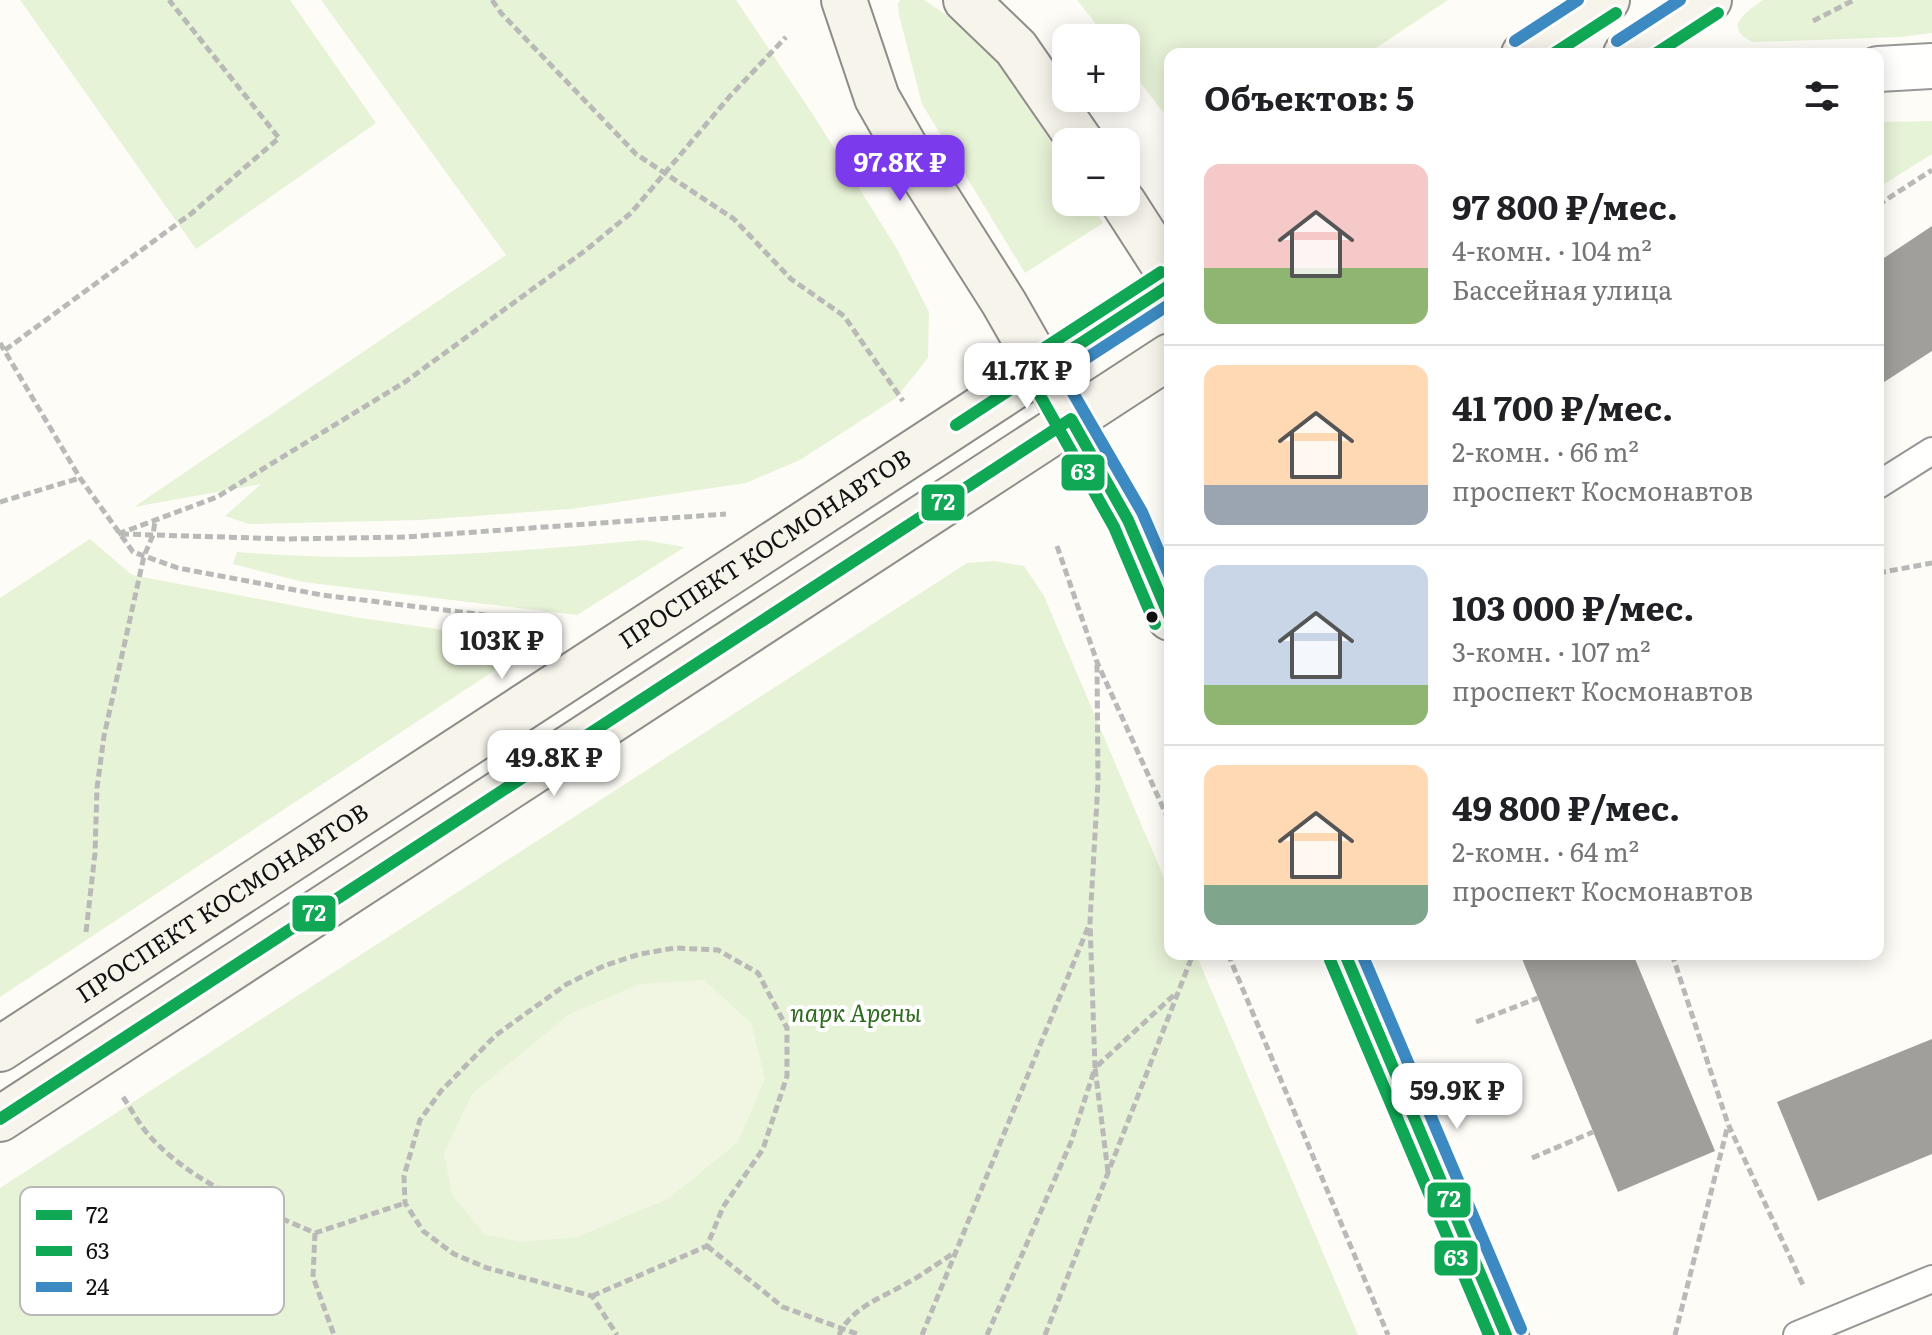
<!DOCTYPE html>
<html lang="ru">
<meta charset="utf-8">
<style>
body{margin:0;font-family:Literata,serif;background:#f6f6f6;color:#202124;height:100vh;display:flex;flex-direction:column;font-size:30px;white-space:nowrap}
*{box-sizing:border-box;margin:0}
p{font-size:26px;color:#757577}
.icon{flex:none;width:44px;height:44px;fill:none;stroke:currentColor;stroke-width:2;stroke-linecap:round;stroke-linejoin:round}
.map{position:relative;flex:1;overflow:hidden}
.details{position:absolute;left:1164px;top:48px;width:720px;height:912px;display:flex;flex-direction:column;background:#fff;border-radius:16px;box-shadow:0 4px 20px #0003}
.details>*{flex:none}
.controls{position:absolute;left:1052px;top:24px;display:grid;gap:16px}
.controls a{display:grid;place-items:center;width:88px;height:88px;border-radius:16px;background:#fff;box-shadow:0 4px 20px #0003;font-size:40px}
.price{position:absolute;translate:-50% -68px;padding:0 18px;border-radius:16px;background:#fff;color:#222;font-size:26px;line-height:52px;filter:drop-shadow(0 2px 4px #0008)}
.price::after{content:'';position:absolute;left:50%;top:48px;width:24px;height:18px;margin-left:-12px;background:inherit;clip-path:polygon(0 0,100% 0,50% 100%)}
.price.active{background:#7c3aed;color:#fff}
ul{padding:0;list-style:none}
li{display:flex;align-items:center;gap:24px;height:200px;padding:0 40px}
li+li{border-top:2px solid #e0e0e0}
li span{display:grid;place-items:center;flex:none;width:224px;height:160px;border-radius:16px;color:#555}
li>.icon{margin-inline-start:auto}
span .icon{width:96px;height:96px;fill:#fffc;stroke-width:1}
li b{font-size:34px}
h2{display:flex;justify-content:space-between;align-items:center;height:96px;padding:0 40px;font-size:34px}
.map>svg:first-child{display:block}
.green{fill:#e7f3d7}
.pitch{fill:#f0f6e1}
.building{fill:#a19f9c}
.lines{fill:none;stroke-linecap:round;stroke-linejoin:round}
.lane-casing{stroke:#979795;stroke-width:30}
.street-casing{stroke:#979795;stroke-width:48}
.secondary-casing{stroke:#8e8d8b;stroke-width:48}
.path{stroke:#b9b9b8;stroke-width:5;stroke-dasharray:8 4;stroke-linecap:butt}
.lane{stroke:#fffffe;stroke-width:26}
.street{stroke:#fffffe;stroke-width:44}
.secondary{stroke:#f6f4eb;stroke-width:44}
.bus-1-casing{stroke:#fff;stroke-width:18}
.bus-2-casing{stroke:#fff;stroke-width:18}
.bus-3-casing{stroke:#fff;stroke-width:18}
.bus-1{stroke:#10a855;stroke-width:12}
.bus-2{stroke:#10a855;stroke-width:12}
.bus-3{stroke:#3d8ac2;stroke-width:12}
.bus-dot{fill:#111;stroke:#fff;stroke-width:3}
.labels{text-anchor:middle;stroke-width:8;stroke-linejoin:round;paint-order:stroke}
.street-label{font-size:24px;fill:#111;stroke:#fff}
.park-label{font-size:24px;font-style:italic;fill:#2f6b1f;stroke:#fff}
.key{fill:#fff;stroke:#b8b8b8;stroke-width:2}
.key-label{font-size:22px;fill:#111}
.line-badge{stroke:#fff;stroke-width:3}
.badge-label{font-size:22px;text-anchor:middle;font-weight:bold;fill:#fff}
</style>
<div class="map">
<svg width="1932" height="1335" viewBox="0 0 1932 1335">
<rect width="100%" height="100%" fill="#fdfcf7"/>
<g class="green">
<path d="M20 0H290L376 123 196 249Z"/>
<path d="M321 0H736L812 113 897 249 929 312 928 358 896 398 800 460 746 483 571 509 419 520 249 524 225 516 261 484 134 507 506 255Z"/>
<path d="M900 0H924L975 34 993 52 1066 165V202H1090L1103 223 1025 273 922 104 899 15 898 3Z"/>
<path d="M1077 0H1448L1367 54H1170V121L1126 64V38H1107Z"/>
<path d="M1763 0H1932V33L1900 37 1753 42C1721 28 1747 11 1763 0Z"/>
<path d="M1932 121V154L1878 188V122Z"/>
<path d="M90 539 132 575 354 617 536 643 0 997V598Z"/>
<path d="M644 540 685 547 577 615 303 582 233 564 237 552C375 564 507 552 644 540Z"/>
<path d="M994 561 1024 566 1044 596 1170 892V954H1196L1358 1335H0V1188L967 563Z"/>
</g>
<path class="pitch" d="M704 980 751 1023 765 1079 738 1142 668 1199 577 1237 521 1242 485 1235 452 1195 444 1153 472 1094 568 1015 639 984Z"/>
<g class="building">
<path d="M1932 226V351L1878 386V262Z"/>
<path d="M1520 954H1633L1715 1151 1618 1192Z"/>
<path d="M1932 1039V1154L1818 1201 1777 1102Z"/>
</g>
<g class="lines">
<g class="lane-casing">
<g id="lane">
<path d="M1878 485 1932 451"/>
<path d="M1797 1335 1932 1279"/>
</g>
</g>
<g class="street-casing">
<path id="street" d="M1878 69 1932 66"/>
</g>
<g class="secondary-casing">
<g id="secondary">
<path d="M844 0 877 98 905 147 1004 303 1128 520 1170 618"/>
<path d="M966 0 1016 48 1081 142"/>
<path d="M1524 54 1607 0"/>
<path d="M1626 54 1709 0"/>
<path d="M1123 202 1170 275"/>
<path d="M1345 954 1506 1335"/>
<path id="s1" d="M0 1049 1170 285"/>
<path d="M0 1119 1170 356"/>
</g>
</g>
<g class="path">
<path d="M492 0 501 13 636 154 734 219 791 279 844 316 903 401"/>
<path d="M1813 21 1854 0"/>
<path d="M1878 205 1932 170"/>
<path d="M0 343 80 478 133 552 178 568 322 595 558 624"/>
<path d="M5 350 192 213 279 138 169 0"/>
<path d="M0 502 80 478"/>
<path d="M118 534 217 497 405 382 586 250 631 213 730 96 786 37"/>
<path d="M121 534 288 539 406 537 726 514"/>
<path d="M1057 546 1097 662 1170 823"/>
<path d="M1878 573 1932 563"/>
<path d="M86 932 95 853 97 788 104 736 144 556 153 535 155 521"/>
<path d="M1228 954 1388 1335"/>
<path d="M1672 954 1728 1124 1804 1287"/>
<path d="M1476 1022 1538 998"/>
<path d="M123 1097C131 1109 138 1122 147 1133 190 1183 256 1207 315 1233L405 1203"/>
<path d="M1532 1158 1593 1132"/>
<path d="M1108 1172 1095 1068 1175 994"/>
<path d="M315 1233 313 1277 334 1335"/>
<path d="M707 1246 783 1307 860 1335"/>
<path d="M592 1296 707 1246 723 1207 763 1149 787 1076V1028L758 973 718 950 675 948 640 954 606 965 567 984 496 1035 441 1091 420 1120 404 1176 405 1203 423 1231 454 1254 487 1268 592 1296 617 1335"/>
<path d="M839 1335C851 1307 884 1297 909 1282 925 1273 941 1261 957 1251"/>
<path d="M922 1335 1089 925"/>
<path d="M987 1335 1071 1142 1095 1068 1090 922 1098 782 1097 662"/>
<path d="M1045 1335 1193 954"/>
<path d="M1675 1335 1728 1125"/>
</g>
<use href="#lane" class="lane"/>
<use href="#street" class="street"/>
<use href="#secondary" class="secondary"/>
<g class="bus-1-casing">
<g id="bus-1">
<path d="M956 425 1170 285"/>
<path d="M1345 954 1506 1335"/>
<path d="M0 1119 1071 419 1128 520 1170 618"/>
</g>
</g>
<g class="bus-2-casing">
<g id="bus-2">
<path d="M1553 54 1616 13"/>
<path d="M1655 54 1718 13"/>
<path d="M1155 624 1114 527 1025 369 1027 361 1032 356 1161 272"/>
<path d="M1330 960 1489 1335"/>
</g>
</g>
<g class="bus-3-casing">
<g id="bus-3">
<path d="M1515 41 1578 0"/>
<path d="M1617 41 1680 0"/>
<path d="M1170 304 1062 374 1142 512 1170 577"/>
<path d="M1362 954 1521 1329"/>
</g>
</g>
<use href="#bus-1" class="bus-1"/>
<use href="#bus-2" class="bus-2"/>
<use href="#bus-3" class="bus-3"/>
</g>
<circle class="bus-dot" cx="1152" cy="617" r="7"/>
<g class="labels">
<g class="street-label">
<text dy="8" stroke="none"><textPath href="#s1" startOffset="914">ПРОСПЕКТ КОСМОНАВТОВ</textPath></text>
<text dy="8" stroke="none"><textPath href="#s1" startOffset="266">ПРОСПЕКТ КОСМОНАВТОВ</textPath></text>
</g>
<g class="park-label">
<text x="856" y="1022">парк Арены</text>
</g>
</g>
<rect x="20" y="1187" width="264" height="128" rx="12" class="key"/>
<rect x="36" y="1210" width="36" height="10" fill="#10a855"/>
<rect x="36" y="1246" width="36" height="10" fill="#10a855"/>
<rect x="36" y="1282" width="36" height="10" fill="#3d8ac2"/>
<g class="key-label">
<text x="86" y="1223">72</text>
<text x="86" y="1259">63</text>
<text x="86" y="1295">24</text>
</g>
<g class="line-badge">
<rect x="1060" y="453" width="46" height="39" rx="8" fill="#10a855"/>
<rect x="920" y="483" width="46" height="39" rx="8" fill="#10a855"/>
<rect x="291" y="894" width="46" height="39" rx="8" fill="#10a855"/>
<rect x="1426" y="1181" width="46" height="38" rx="8" fill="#10a855"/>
<rect x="1433" y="1239" width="46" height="38" rx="8" fill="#10a855"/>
</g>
<g class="badge-label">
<text x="1083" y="480">63</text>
<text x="943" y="510">72</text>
<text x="314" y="921">72</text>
<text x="1449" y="1207">72</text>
<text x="1456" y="1266">63</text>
</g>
</svg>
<div class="controls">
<a>+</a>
<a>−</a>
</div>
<b class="price active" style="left:900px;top:203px">97.8K ₽</b>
<b class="price" style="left:1027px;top:411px">41.7K ₽</b>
<b class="price" style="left:502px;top:681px">103K ₽</b>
<b class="price" style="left:554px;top:798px">49.8K ₽</b>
<b class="price" style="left:1457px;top:1131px">59.9K ₽</b>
<section class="details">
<h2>Объектов: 5<svg class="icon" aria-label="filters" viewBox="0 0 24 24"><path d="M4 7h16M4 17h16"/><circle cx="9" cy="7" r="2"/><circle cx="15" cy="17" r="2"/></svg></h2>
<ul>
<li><span style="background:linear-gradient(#f6c9c9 65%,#8fb573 0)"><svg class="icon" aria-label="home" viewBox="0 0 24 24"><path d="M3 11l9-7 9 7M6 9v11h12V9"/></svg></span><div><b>97 800 ₽/мес.</b><p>4-комн. · 104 m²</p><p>Бассейная улица</p></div></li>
<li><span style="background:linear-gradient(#ffd9b3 75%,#9aa5b1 0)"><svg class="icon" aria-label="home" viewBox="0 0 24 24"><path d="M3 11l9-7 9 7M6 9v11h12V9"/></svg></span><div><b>41 700 ₽/мес.</b><p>2-комн. · 66 m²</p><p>проспект Космонавтов</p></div></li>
<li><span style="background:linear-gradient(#c9d6e8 75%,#8fb573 0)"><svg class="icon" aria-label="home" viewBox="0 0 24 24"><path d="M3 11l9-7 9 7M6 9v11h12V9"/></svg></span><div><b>103 000 ₽/мес.</b><p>3-комн. · 107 m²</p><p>проспект Космонавтов</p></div></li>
<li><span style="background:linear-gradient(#ffd9b3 75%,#7fa58c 0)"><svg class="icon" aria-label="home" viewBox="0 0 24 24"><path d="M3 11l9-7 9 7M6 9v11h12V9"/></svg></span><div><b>49 800 ₽/мес.</b><p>2-комн. · 64 m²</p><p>проспект Космонавтов</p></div></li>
</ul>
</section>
</div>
